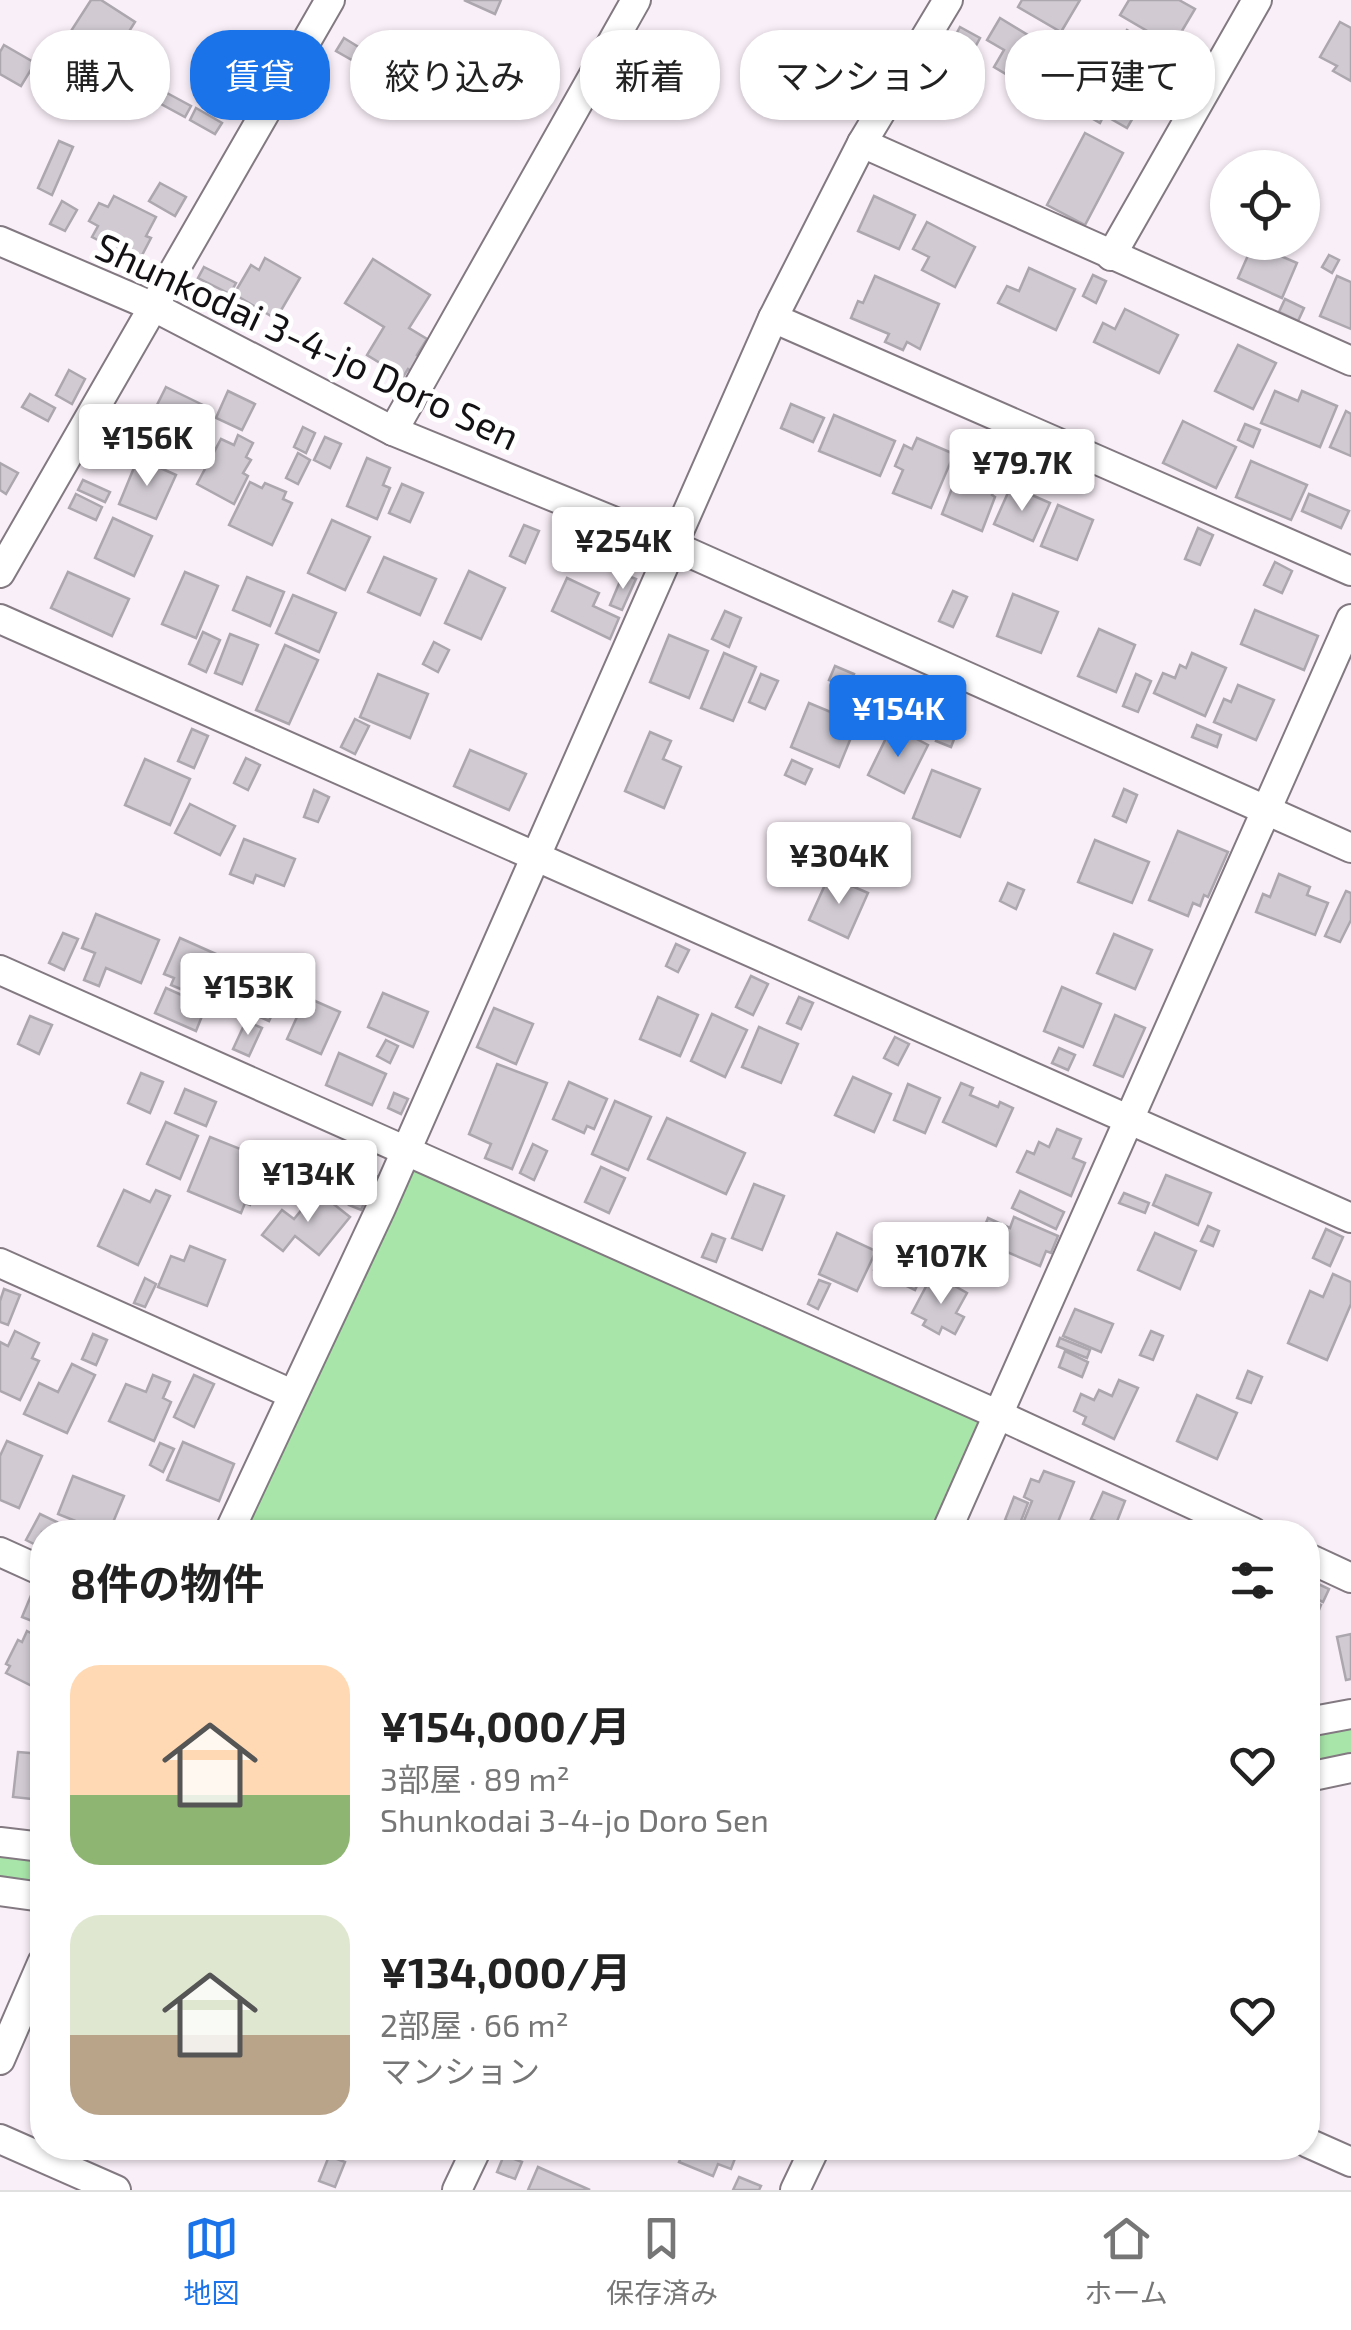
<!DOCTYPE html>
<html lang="ja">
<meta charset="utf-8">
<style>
body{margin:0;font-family:"Exo 2","Noto Sans JP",sans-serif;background:#f6f6f6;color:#222;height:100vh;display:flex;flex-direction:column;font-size:38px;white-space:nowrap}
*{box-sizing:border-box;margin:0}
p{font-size:32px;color:#767676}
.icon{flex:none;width:55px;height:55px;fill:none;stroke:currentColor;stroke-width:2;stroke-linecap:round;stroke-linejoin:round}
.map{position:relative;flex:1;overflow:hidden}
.side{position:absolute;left:30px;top:1520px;width:1290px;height:640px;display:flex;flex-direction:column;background:#fff;border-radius:40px;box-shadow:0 2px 8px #0004}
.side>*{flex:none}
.top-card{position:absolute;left:30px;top:30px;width:1292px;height:90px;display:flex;gap:20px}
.tools{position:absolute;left:1210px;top:150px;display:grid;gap:20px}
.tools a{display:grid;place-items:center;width:110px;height:110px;border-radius:50%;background:#fff;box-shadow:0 2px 8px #0004;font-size:50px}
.price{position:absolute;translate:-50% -85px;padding:0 22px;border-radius:10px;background:#fff;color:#222;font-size:32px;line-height:65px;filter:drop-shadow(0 2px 5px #0008)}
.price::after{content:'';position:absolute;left:50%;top:60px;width:30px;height:22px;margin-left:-15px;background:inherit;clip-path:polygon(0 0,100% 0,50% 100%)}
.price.active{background:#1a73e8;color:#fff}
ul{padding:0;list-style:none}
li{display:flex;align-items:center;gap:30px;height:250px;padding:0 40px}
li span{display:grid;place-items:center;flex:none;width:280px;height:200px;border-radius:30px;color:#555}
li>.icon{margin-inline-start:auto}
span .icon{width:120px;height:120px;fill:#fffc;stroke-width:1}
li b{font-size:42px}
h2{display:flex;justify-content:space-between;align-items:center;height:120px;padding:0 40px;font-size:42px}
.tag{padding:0 35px;border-radius:40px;background:#fff;box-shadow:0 2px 8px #0004;font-size:35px;line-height:90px}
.tag.active{background:#1a73e8;color:#fff}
.tab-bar{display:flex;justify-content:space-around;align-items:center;height:140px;border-top:2px solid #e0e0e0;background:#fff;font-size:28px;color:#767676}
.tab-bar a{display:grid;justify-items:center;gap:5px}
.tab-bar .active{color:#1a73e8}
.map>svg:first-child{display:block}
.green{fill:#a8e5a9}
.building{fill:#d1cad3;stroke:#aca6af;stroke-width:2.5}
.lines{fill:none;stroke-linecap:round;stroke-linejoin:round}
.street-casing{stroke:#827981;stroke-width:32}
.street{stroke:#fff;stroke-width:28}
.labels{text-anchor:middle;stroke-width:10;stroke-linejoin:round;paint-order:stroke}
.street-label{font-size:38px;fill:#141114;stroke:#fff}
</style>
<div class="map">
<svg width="1351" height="2190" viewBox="0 0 1351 2190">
<rect width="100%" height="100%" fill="#f9eff8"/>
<g class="green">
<path d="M406 1149 999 1415 946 1532H229Z"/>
<path d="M1351 1725V1758L1308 1766V1733Z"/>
<path d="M0 1857 34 1861 42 1868V1886L0 1892Z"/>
</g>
<g class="building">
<path d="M91 0H101L135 22 113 57 71 31Z"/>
<path d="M464 0H501L495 14Z"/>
<path d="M1022 0H1080L1061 32 1018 7Z"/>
<path d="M1129 0H1179L1195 9 1173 46 1120 15Z"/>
<path d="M1000 18 1059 54 1036 92 994 67 1004 50 987 40Z"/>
<path d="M1340 22 1351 28V81L1333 71 1337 66 1320 57Z"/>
<path d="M960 27 980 38 973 51 953 40Z"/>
<path d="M1127 30 1163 52 1136 93 1101 71Z"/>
<path d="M344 38 373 56 366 68 336 51Z"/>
<path d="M4 45 35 63 21 86 0 74V52Z"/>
<path d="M69 54 98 72 71 113 43 95 51 82 42 76 51 63 60 69Z"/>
<path d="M1087 74 1141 104 1127 128 1104 115 1100 123 1069 105Z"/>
<path d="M378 77 406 92 392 118 363 103Z"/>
<path d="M1156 80 1184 96 1176 111 1148 94Z"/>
<path d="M167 93 191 106 185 117 161 104Z"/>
<path d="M196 108 222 123 215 134 190 120Z"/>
<path d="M1085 133 1123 153 1085 225 1047 205Z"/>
<path d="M59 141 73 147 52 195 38 188Z"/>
<path d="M160 183 186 197 175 216 149 201Z"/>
<path d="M114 196 156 217 146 236 151 238 139 261 92 237 98 226 89 221 99 203 108 207Z"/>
<path d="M874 196 915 215 899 249 858 231Z"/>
<path d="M62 201 77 210 65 231 50 224Z"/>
<path d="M927 222 975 247 955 287 922 270 929 257 913 249Z"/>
<path d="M1253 244 1297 263 1282 298 1238 278Z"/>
<path d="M1329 255 1339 260 1332 273 1322 267Z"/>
<path d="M265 258 300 278 276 319 234 294 251 265 259 270Z"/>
<path d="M373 259 430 295 409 328 427 339 417 355 425 360 416 374 408 369 403 377 367 355 384 327 345 303Z"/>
<path d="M204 267 236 283 230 294 198 278Z"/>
<path d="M1029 268 1075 289 1056 330 998 303 1007 286 1019 291Z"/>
<path d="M1093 275 1106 281 1096 303 1083 296Z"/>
<path d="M875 276 939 304 920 349 907 342 903 350 885 342 889 334 851 318 858 301 863 303Z"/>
<path d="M1337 276 1351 282V329L1320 316Z"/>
<path d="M1285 299 1304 308 1298 321 1279 312Z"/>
<path d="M1125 309 1178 335 1159 373 1094 342 1103 323 1115 329Z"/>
<path d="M1238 345 1276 363 1253 409 1215 391Z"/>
<path d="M69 370 85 379 72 404 56 395Z"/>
<path d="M166 387 205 406 182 454 142 435Z"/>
<path d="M228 391 255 404 242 430 216 418Z"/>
<path d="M1275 391 1298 401 1302 391 1337 406 1320 447 1261 423Z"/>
<path d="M30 394 55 408 48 421 22 407Z"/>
<path d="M791 404 824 418 813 442 781 428Z"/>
<path d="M1346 411 1351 414V456L1330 447Z"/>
<path d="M834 415 895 441 880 476 819 451Z"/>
<path d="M1183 421 1236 447 1216 488 1163 463Z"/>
<path d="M116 424 139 434 134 444 111 434Z"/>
<path d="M1245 424 1260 430 1253 447 1238 440Z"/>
<path d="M303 427 315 433 306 453 294 447Z"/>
<path d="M238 435 253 443 246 457 251 460 243 473 248 476 234 504 197 484 221 439 234 445Z"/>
<path d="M325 437 341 444 330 468 314 460Z"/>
<path d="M917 438 954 454 931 508 893 493 903 470 895 466 904 445 912 449Z"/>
<path d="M1019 450 1031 455 1021 478 1009 472Z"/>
<path d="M298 453 310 460 298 484 286 478Z"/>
<path d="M138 458 176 475 156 519 119 504Z"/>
<path d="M367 458 390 468 383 485 390 488 377 519 347 506Z"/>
<path d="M1251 461 1307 485 1291 520 1236 497Z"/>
<path d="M0 463 18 473 6 494 0 490Z"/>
<path d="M978 474 997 482 992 495 995 497 982 531 942 514 956 478 974 485Z"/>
<path d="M83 480 110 492 105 502 78 490Z"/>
<path d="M250 482 262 488 265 483 286 492 283 499 292 503 272 545 229 525Z"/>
<path d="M402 484 423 493 410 522 389 513Z"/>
<path d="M1011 486 1050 503 1033 541 994 524Z"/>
<path d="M76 494 102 507 96 520 69 508Z"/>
<path d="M1309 494 1349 511 1341 528 1302 511Z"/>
<path d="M1058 505 1093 520 1077 560 1041 546Z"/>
<path d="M113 518 152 536 134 576 95 558Z"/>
<path d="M332 520 370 537 345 590 308 573Z"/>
<path d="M524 525 539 531 525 563 510 556Z"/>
<path d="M1198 528 1213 535 1200 565 1185 559Z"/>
<path d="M384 557 436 579 420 615 368 592Z"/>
<path d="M1275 562 1292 571 1282 593 1264 585Z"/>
<path d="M469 571 505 588 481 639 445 623Z"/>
<path d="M68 572 129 599 112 636 51 608Z"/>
<path d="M185 572 218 586 196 638 162 624Z"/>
<path d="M623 574 636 579 622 610 610 605Z"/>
<path d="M247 577 284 592 270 626 233 610Z"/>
<path d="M567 578 599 593 593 606 619 618 610 639 552 611Z"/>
<path d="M953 591 967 597 953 627 939 621Z"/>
<path d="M1013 594 1058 612 1041 653 997 636Z"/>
<path d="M293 595 336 613 319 652 276 633Z"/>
<path d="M1255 610 1318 636 1304 670 1241 644Z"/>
<path d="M725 611 741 618 729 647 712 639Z"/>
<path d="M1099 629 1135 645 1116 692 1078 676Z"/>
<path d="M203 632 220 640 206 672 189 664Z"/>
<path d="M230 634 258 645 242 684 215 673Z"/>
<path d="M669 635 708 651 689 698 650 682Z"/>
<path d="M434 642 449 650 438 672 423 664Z"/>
<path d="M285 645 318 660 289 724 256 710Z"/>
<path d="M724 653 756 667 733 721 701 708Z"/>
<path d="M1192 653 1226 668 1205 716 1154 693 1163 673 1175 678 1180 665 1186 668Z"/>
<path d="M835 666 854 674 848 688 829 680Z"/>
<path d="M378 674 428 694 410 738 360 717Z"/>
<path d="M761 674 778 681 765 709 749 702Z"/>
<path d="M1136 674 1151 681 1138 712 1123 706Z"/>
<path d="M1238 685 1274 700 1256 740 1214 722 1224 699 1231 702Z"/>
<path d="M809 703 857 723 839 767 791 747Z"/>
<path d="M948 713 962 719 951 747 936 741Z"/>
<path d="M355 719 369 726 355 754 341 747Z"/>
<path d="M1197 725 1221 735 1217 747 1192 737Z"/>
<path d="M892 726 928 745 904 793 868 775Z"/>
<path d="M192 729 208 736 194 768 178 761Z"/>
<path d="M650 732 671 741 663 759 681 767 664 808 625 791Z"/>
<path d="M470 750 526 774 509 810 454 786Z"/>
<path d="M246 758 260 765 248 790 234 783Z"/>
<path d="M145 759 190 779 170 825 125 805Z"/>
<path d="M792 760 812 769 805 784 785 775Z"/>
<path d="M932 770 980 789 960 837 913 818Z"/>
<path d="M1124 789 1137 795 1126 822 1113 816Z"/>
<path d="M314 790 329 797 318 822 304 817Z"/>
<path d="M190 804 235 826 220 855 175 833Z"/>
<path d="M1178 831 1228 852 1208 897 1204 895 1200 906 1193 903 1188 916 1149 900Z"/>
<path d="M244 839 295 859 284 886 256 875 253 883 230 874Z"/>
<path d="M1095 840 1149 862 1132 903 1078 882Z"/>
<path d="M1279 874 1310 887 1307 895 1328 903 1315 935 1256 912 1263 894 1270 897Z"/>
<path d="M829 876 868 893 848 938 809 920Z"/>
<path d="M1008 883 1024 890 1016 909 1000 901Z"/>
<path d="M1346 891 1351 893V920L1340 942 1325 936Z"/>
<path d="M96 914 159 940 141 983 106 968 99 986 84 980 95 953 82 948Z"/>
<path d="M63 933 78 939 64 970 49 963Z"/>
<path d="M1114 934 1152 950 1135 989 1097 973Z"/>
<path d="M180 938 225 958 207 1000 171 985 174 978 164 974Z"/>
<path d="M676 944 689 950 678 972 666 966Z"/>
<path d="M248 966 287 983 269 1021 231 1004Z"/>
<path d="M751 976 768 984 753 1015 736 1007Z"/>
<path d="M1062 987 1101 1004 1083 1047 1044 1031Z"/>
<path d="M166 988 206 1006 196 1031 155 1013Z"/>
<path d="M383 993 428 1012 413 1047 368 1027Z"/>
<path d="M306 997 340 1012 321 1054 287 1039Z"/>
<path d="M658 997 698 1015 680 1056 640 1039Z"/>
<path d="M799 997 813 1003 801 1029 787 1023Z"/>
<path d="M494 1008 533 1024 516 1064 477 1047Z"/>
<path d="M712 1014 747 1030 725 1077 691 1061Z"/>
<path d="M1115 1015 1145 1028 1123 1077 1094 1065Z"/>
<path d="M30 1016 52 1025 39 1054 18 1044Z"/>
<path d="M246 1021 262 1028 249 1056 233 1049Z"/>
<path d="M759 1027 798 1044 781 1083 742 1067Z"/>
<path d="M895 1037 909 1044 898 1065 884 1058Z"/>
<path d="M386 1040 398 1046 390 1063 377 1056Z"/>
<path d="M1059 1048 1075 1055 1068 1070 1052 1063Z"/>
<path d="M339 1053 386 1074 372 1105 326 1085Z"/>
<path d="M497 1064 547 1083 512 1169 485 1158 491 1144 469 1134Z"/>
<path d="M141 1073 163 1082 150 1113 128 1103Z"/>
<path d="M853 1077 891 1094 874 1132 835 1115Z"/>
<path d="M569 1082 607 1099 594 1129 587 1126 584 1133 553 1119Z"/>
<path d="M961 1083 973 1088 970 1095 998 1107 1000 1102 1013 1108 996 1146 943 1122Z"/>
<path d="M908 1084 940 1098 925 1133 894 1120Z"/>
<path d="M185 1089 216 1102 206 1126 175 1113Z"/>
<path d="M394 1093 408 1099 401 1114 388 1108Z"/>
<path d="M615 1101 651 1117 628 1170 592 1154Z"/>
<path d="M667 1118 745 1153 726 1194 648 1159Z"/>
<path d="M166 1122 198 1136 180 1179 147 1164Z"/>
<path d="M1057 1129 1081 1139 1073 1158 1085 1163 1071 1196 1017 1172 1027 1151 1034 1154 1039 1142 1049 1147Z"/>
<path d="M210 1137 268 1160 250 1205 245 1203 241 1213 188 1191Z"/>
<path d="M533 1144 547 1151 534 1180 520 1173Z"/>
<path d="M328 1160 350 1170 353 1165 377 1176 361 1210 349 1205 352 1197 318 1181Z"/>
<path d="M601 1167 625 1178 609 1213 585 1202Z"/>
<path d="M1166 1175 1211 1193 1198 1225 1153 1205Z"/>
<path d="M754 1184 784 1196 762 1250 732 1238Z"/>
<path d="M124 1190 150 1202 156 1190 170 1196 138 1265 98 1246Z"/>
<path d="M317 1191 350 1217 319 1255 295 1236 283 1251 262 1235 282 1210 294 1219Z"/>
<path d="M1020 1191 1064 1212 1056 1229 1012 1208Z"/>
<path d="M1124 1193 1149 1203 1145 1213 1119 1203Z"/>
<path d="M1014 1217 1058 1236 1051 1253 1046 1251 1040 1266 979 1240 988 1218 1010 1228Z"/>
<path d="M895 1224 937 1243 915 1290 874 1270Z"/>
<path d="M1208 1226 1219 1231 1213 1246 1201 1241Z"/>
<path d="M1326 1229 1343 1237 1330 1266 1313 1258Z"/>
<path d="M837 1233 876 1251 857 1291 819 1274Z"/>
<path d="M1155 1233 1196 1251 1180 1289 1138 1270Z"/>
<path d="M712 1234 725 1239 716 1262 702 1257Z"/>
<path d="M190 1246 225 1260 207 1306 158 1287 171 1256 184 1261Z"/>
<path d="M1333 1274 1351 1282V1304L1327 1360 1288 1343 1310 1291 1323 1297Z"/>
<path d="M145 1278 156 1284 145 1307 134 1303Z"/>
<path d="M930 1279 941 1285 944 1280 967 1293 956 1313 964 1317 955 1334 942 1327 939 1334 923 1325 926 1320 912 1313Z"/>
<path d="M819 1280 830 1284 818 1309 808 1304Z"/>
<path d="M4 1289 20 1295 8 1325 0 1322V1301Z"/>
<path d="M1075 1309 1113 1324 1101 1352 1063 1336Z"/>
<path d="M15 1331 39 1343 32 1358 39 1361 20 1400 0 1391V1342L8 1346Z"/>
<path d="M1151 1331 1163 1336 1153 1360 1140 1355Z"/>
<path d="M93 1334 107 1340 96 1365 82 1359Z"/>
<path d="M1060 1338 1090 1350 1087 1358 1057 1346Z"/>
<path d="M1065 1351 1088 1362 1082 1377 1059 1367Z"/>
<path d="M72 1364 95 1375 67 1433 24 1414 39 1383 58 1392Z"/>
<path d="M1248 1371 1262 1377 1251 1403 1237 1398Z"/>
<path d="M153 1375 170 1382 163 1398 171 1402 154 1441 109 1421 126 1384 146 1392Z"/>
<path d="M194 1375 214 1384 194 1427 174 1417Z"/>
<path d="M1119 1380 1138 1388 1114 1439 1083 1424 1086 1417 1074 1411 1081 1394 1094 1400 1099 1390 1112 1396Z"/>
<path d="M1197 1395 1237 1413 1217 1459 1177 1441Z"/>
<path d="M7 1441 42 1456 19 1508 0 1500V1456Z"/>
<path d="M183 1442 234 1464 219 1501 167 1480Z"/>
<path d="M160 1443 174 1449 163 1472 150 1465Z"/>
<path d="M1044 1471 1074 1482 1054 1532H1033L1021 1528 1032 1501 1024 1497 1031 1479 1039 1482Z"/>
<path d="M73 1476 124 1496 109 1532H74L78 1522 58 1514Z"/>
<path d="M1103 1492 1125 1501 1114 1529 1091 1519Z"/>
<path d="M1014 1497 1028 1503 1019 1526 1005 1520Z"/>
<path d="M40 1514 57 1522 52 1532H42V1548L26 1540Z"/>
<path d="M1308 1579 1329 1589 1323 1602 1308 1595Z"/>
<path d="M35 1586 42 1589V1625L22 1617Z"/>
<path d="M1308 1599 1321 1605 1309 1635 1308 1634Z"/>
<path d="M27 1631 42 1639V1676L36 1688 6 1673 10 1666 6 1664 18 1640 22 1642Z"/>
<path d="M1351 1634V1679L1346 1680 1337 1637Z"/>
<path d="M18 1752 42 1754V1800L13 1797Z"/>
<path d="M685 2148H739L731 2169 718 2164 713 2176 679 2162Z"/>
<path d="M504 2155 522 2162 515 2179 497 2172Z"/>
<path d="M329 2156 345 2162 335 2187 319 2181Z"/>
<path d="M538 2167 590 2190H528Z"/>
<path d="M739 2177 761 2186 759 2190H733Z"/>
</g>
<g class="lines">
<g class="street-casing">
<g id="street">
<path d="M862 143 1351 361"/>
<path d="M0 241 154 307 393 431 674 546 1351 848"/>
<path d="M1111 256 1257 0"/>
<path d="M773 318 1351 571"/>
<path d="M393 431 636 0"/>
<path d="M0 573 330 0"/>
<path d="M0 619 1351 1218"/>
<path d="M0 970 999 1415 1253 1532"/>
<path d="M0 1263 292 1394"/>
<path d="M229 1532 380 1210 773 318 862 143 948 0"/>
<path d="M946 1532 1351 619"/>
<path d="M0 1552 42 1571"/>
<path d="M1308 1558 1351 1578"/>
<path d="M1308 1722 1351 1714"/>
<path d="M1308 1777 1351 1768"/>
<path d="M0 1842 42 1847"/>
<path d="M0 1891 42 1897"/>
<path d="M0 2060 42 1963"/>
<path d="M0 2139 116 2190"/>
<path d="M1308 2143 1351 2162"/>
<path d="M457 2190 477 2148"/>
<path d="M795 2190 815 2148"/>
</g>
</g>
<use href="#street" class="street"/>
</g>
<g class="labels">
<g class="street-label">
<text transform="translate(307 342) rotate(25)" y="13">Shunkodai 3-4-jo Doro Sen</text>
</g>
</g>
</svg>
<div class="tools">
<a><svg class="icon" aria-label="locate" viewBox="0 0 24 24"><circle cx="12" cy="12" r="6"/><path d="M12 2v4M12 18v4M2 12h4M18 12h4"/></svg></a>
</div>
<b class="price" style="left:147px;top:489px">¥156K</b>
<b class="price" style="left:1022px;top:514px">¥79.7K</b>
<b class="price" style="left:623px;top:592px">¥254K</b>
<b class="price active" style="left:898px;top:760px">¥154K</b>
<b class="price" style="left:839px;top:907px">¥304K</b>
<b class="price" style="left:248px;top:1038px">¥153K</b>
<b class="price" style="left:308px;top:1225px">¥134K</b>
<b class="price" style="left:941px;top:1307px">¥107K</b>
<div class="top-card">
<a class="tag">購入</a>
<a class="tag active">賃貸</a>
<a class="tag">絞り込み</a>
<a class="tag">新着</a>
<a class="tag">マンション</a>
<a class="tag">一戸建て</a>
</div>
<section class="side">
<h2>8件の物件<svg class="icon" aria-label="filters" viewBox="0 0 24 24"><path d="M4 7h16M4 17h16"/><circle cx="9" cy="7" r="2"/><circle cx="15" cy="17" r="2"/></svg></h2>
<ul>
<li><span style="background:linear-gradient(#ffd9b3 65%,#8fb573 0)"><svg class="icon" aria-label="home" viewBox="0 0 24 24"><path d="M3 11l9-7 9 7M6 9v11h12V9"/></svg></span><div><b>¥154,000/月</b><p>3部屋 · 89 m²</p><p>Shunkodai 3-4-jo Doro Sen</p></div><svg class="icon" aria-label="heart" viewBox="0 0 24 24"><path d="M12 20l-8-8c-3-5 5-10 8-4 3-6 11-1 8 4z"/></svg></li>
<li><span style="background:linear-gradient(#dfe7d0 60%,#b9a48a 0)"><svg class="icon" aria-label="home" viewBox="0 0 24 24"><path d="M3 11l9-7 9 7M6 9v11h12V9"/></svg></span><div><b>¥134,000/月</b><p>2部屋 · 66 m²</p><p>マンション</p></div><svg class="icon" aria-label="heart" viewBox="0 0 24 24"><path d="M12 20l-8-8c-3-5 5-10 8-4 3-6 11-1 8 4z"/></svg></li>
</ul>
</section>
</div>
<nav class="tab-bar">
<a class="active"><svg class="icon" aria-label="map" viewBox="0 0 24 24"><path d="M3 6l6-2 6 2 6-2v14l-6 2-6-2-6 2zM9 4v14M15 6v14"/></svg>地図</a>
<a><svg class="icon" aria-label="saved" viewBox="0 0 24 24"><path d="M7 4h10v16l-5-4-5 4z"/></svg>保存済み</a>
<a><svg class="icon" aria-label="home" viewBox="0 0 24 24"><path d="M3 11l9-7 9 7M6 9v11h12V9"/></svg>ホーム</a>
</nav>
